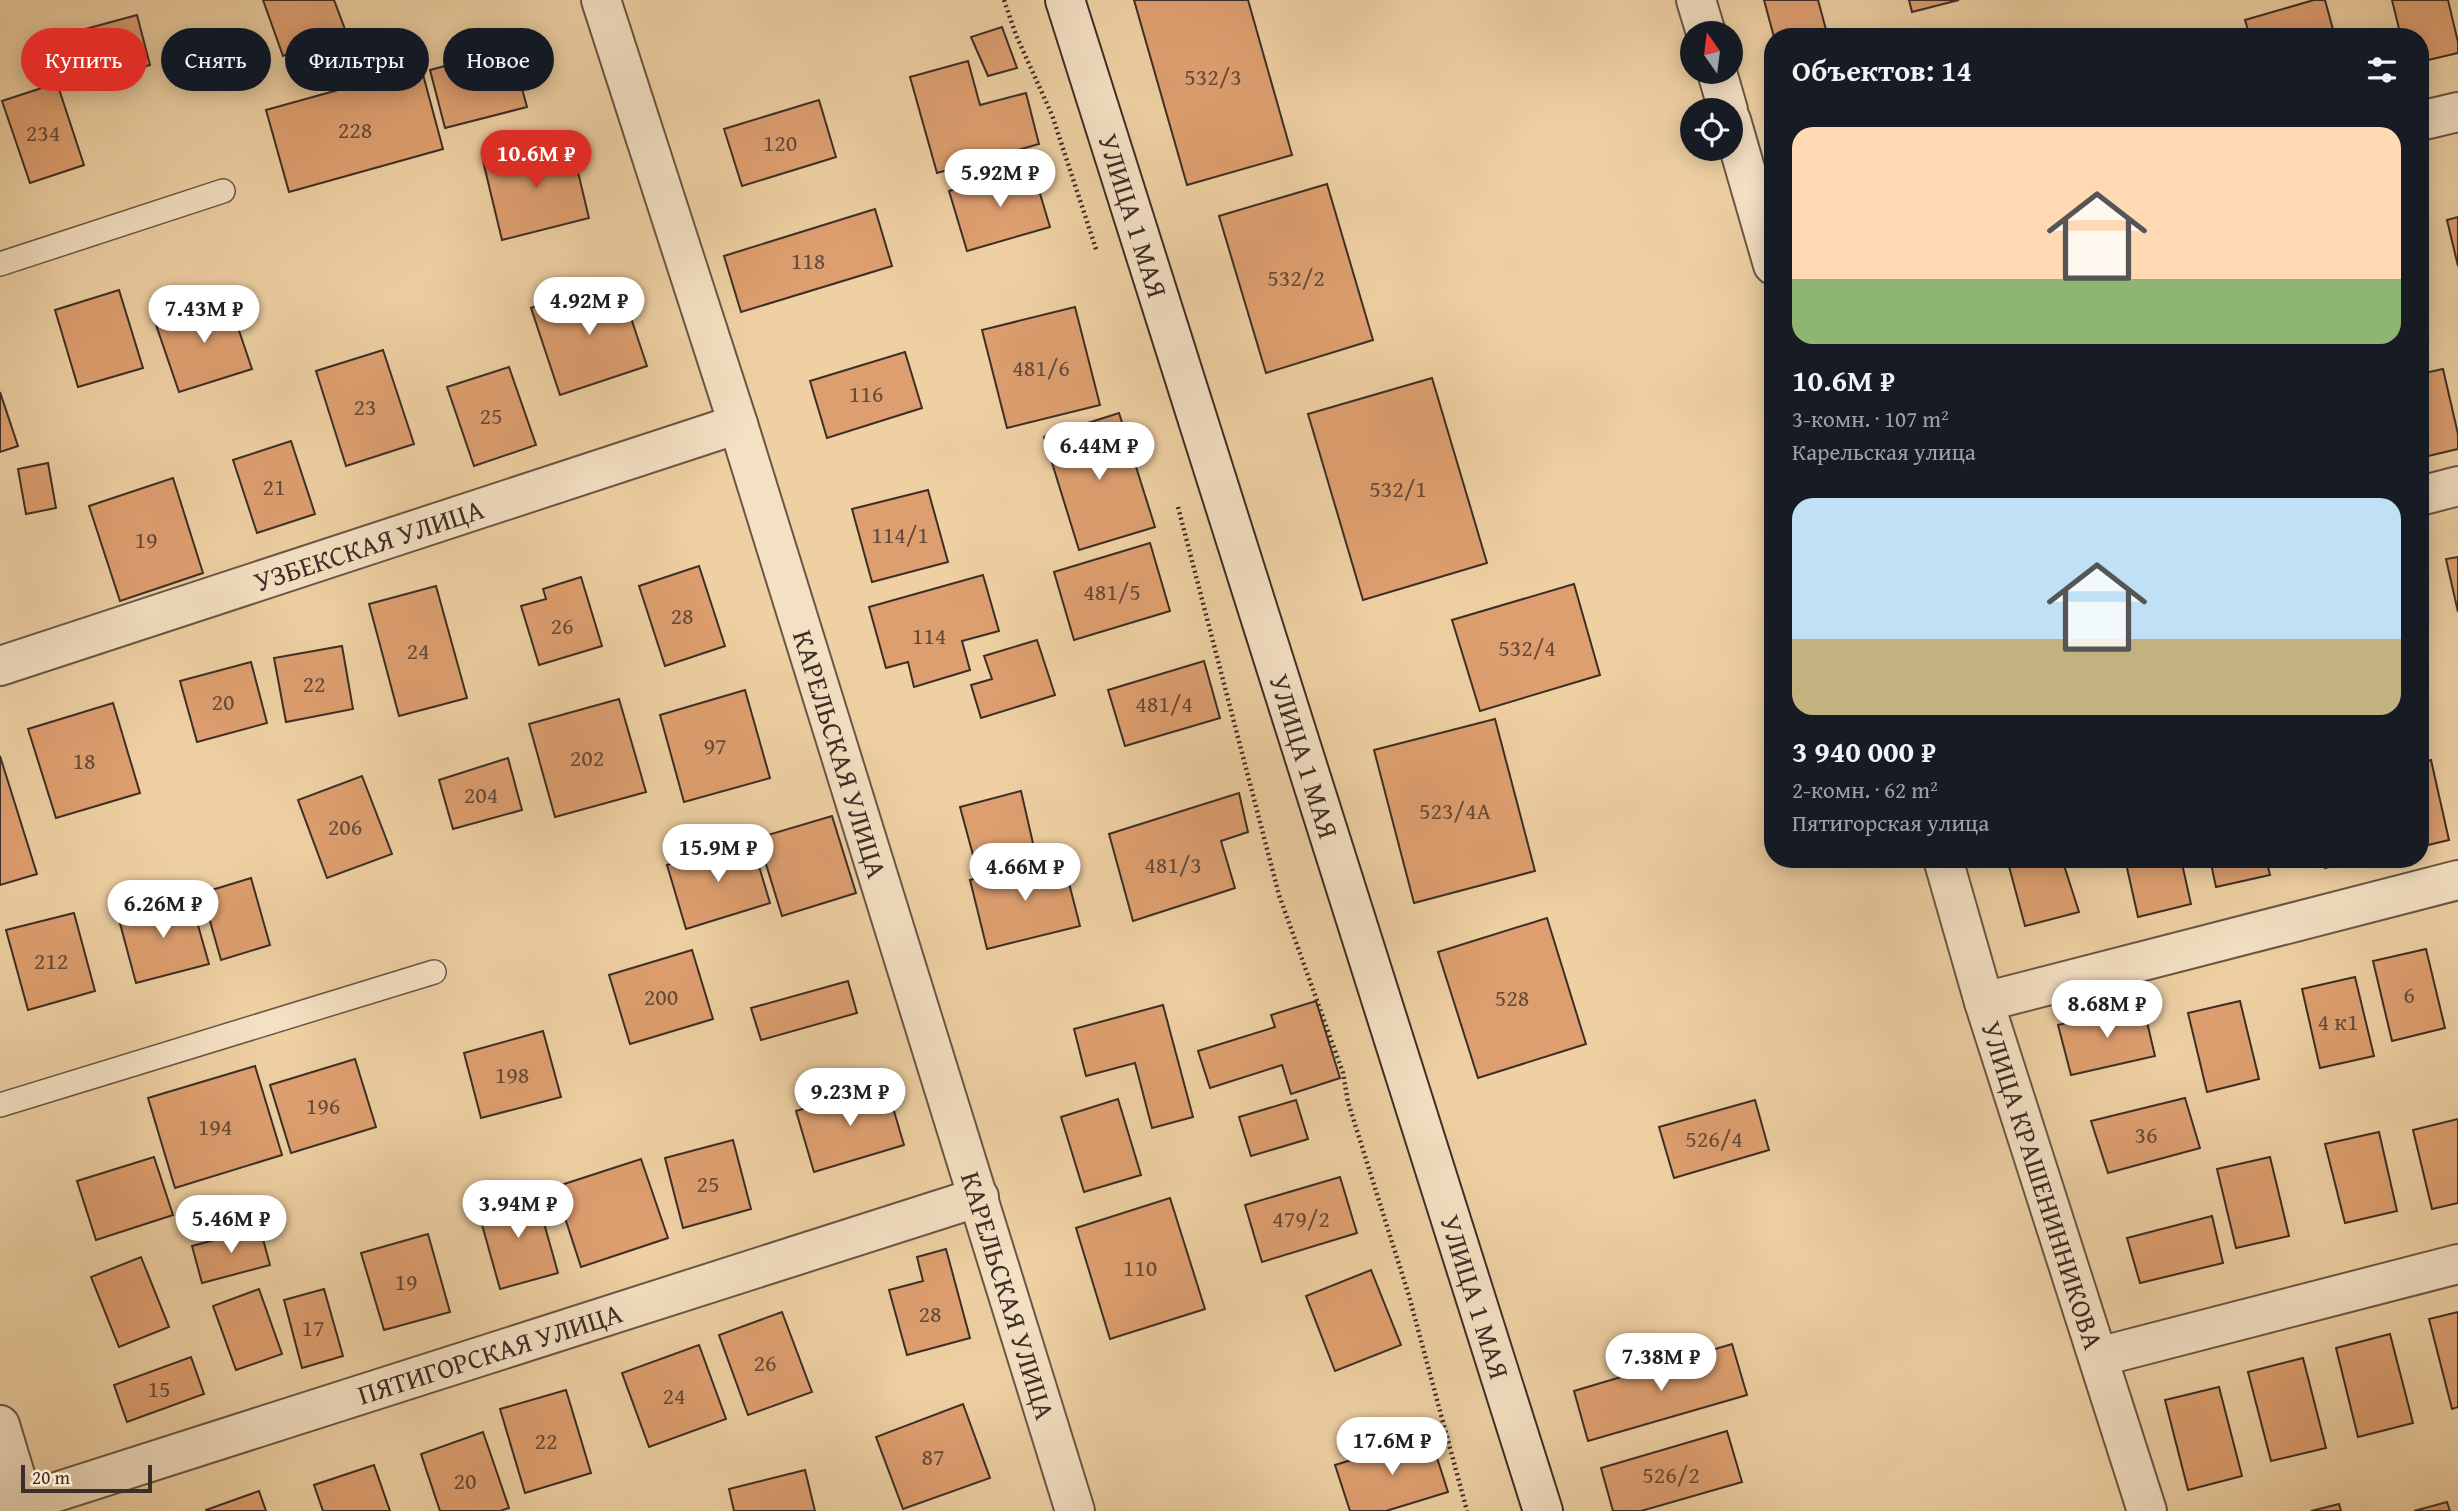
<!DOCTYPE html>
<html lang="ru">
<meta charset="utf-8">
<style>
body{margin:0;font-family:"Gentium Book Plus",serif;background:#20242c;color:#f1f3f6;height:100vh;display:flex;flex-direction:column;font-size:26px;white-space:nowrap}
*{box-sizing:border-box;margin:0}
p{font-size:23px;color:#9ea1a6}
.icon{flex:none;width:38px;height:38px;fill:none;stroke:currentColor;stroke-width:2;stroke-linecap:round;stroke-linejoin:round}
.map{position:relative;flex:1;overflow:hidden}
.panel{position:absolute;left:1764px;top:28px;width:665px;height:840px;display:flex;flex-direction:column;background:#171b24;border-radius:28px;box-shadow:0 4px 18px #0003}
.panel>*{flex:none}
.hud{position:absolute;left:21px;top:28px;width:665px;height:63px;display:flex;gap:14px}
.needle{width:46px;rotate:346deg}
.controls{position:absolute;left:1680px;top:21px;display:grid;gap:14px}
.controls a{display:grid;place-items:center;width:63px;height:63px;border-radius:50%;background:#171b24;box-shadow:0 4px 18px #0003;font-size:35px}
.scale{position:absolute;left:21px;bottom:18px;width:131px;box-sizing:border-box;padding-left:7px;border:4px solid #3d2e27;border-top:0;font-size:19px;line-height:24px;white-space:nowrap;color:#3d2e27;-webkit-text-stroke:5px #f4e0c3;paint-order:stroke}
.price{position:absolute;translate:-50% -60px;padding:0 16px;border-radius:24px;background:#fff;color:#222;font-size:23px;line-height:46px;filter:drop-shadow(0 2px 4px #0008)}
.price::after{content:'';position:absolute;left:50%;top:42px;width:21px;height:16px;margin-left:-10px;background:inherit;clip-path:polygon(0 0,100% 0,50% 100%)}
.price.current{background:#d93025;color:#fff}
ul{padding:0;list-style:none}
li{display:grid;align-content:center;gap:14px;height:371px;padding:0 28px}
li span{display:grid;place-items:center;height:217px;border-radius:21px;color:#555}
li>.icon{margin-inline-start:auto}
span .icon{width:126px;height:126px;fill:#fffc;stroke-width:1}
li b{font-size:30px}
h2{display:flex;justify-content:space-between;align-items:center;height:84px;padding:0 28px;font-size:30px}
.chip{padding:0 24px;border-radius:32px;background:#171b24;box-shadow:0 4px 18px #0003;font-size:24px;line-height:63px}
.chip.current{background:#d93025;color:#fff}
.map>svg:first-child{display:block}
.building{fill:#de9f70;stroke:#3d2e27;stroke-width:2}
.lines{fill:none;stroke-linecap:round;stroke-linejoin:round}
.lane-casing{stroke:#695646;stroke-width:26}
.street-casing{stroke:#695646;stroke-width:42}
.secondary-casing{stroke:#3d2e27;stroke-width:42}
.path{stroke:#3d2e27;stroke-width:4.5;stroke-dasharray:2 3.5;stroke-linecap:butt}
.lane{stroke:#f4e0c3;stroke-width:23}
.street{stroke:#f4e0c3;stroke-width:38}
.secondary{stroke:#f4e0c3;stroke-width:38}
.labels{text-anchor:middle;stroke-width:7;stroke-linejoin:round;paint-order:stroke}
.number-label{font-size:24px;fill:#654a39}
.street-label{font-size:28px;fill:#3d2e27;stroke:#f4e0c3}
</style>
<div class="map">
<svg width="2458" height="1511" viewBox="0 0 2458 1511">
<rect width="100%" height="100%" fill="#eed0a3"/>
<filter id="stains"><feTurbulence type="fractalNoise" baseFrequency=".00286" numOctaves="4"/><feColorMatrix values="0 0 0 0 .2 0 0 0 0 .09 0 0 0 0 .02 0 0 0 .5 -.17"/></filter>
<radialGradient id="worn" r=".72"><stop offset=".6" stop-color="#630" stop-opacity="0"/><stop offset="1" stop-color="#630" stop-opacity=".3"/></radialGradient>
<g class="building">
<path d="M263 0H334L346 32 283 56Z"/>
<path d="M1134 0H1248L1292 155 1187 185Z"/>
<path d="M1764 0H1818L1828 37H1774Z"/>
<path d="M1909 0H1959L1912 12Z"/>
<path d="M2314 0H2325L2335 37H2250L2245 20Z"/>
<path d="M2392 0H2448L2458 42V53L2420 62V37H2401Z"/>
<path d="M137 15 150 65 69 87 56 37Z"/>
<path d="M1002 27 1017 68 988 76 971 37Z"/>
<path d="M511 48 527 107 445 128 430 70Z"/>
<path d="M968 61 980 105 1026 93 1039 144 937 173 910 77Z"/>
<path d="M421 67 443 149 289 192 266 110Z"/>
<path d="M57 83 84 165 30 183 2 101Z"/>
<path d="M819 100 836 157 742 186 724 129Z"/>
<path d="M570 139 589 218 502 240 483 161Z"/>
<path d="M1032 167 1050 227 967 251 949 191Z"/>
<path d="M1327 184 1373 340 1266 373 1219 216Z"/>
<path d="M875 209 892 266 741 312 724 256Z"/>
<path d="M2458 217V266L2447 220Z"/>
<path d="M618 279 647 366 560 395 531 308Z"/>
<path d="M119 290 143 368 78 387 55 310Z"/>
<path d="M228 298 252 369 179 392 155 322Z"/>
<path d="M1075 307 1100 405 1007 428 982 330Z"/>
<path d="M383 350 414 444 346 466 316 371Z"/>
<path d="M905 352 922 408 827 438 810 381Z"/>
<path d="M509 367 536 445 474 466 447 387Z"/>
<path d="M2443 369 2458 434V449L2420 458V374Z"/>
<path d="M1432 378 1487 563 1363 600 1308 414Z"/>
<path d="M0 392 18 446 0 452Z"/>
<path d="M1119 413 1155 527 1079 550 1044 437Z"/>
<path d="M291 441 315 514 257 533 233 460Z"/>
<path d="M48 463 56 508 26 514 18 469Z"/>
<path d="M173 478 203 573 120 601 89 506Z"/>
<path d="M928 490 948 562 872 582 852 509Z"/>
<path d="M1150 543 1170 611 1074 640 1054 572Z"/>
<path d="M2458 557V612L2446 559Z"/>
<path d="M699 566 725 646 665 666 639 586Z"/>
<path d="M983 575 999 631 962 641 970 670 914 687 908 662 886 668 869 607Z"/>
<path d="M581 577 602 646 539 665 521 606 546 599 543 589Z"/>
<path d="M1574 584 1600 675 1480 711 1452 620Z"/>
<path d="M436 586 467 698 399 716 369 604Z"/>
<path d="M1037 640 1055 695 981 718 971 685 992 679 984 656Z"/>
<path d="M342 646 353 709 286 722 274 658Z"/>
<path d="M1204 661 1220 718 1125 746 1108 690Z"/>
<path d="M251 662 267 723 197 742 180 681Z"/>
<path d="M745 690 770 778 684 802 660 715Z"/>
<path d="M619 699 646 792 555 817 529 724Z"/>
<path d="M113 703 140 793 56 818 28 729Z"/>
<path d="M1495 719 1535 871 1414 903 1374 750Z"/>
<path d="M0 756 37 874 0 885Z"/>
<path d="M508 758 522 810 453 829 439 780Z"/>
<path d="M2431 760 2449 840 2420 847V763Z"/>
<path d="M362 776 392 854 327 878 298 800Z"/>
<path d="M1021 791 1035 852 976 866 960 807Z"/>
<path d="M1239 793 1248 832 1221 841 1235 888 1133 921 1109 834Z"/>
<path d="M832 816 856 893 782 916 758 838Z"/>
<path d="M751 840 770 903 686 929 667 865Z"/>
<path d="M1062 856 1080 926 987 949 970 880Z"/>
<path d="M2007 859H2062L2079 912 2025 926Z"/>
<path d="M2125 859H2181L2191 904 2138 917Z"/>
<path d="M2210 859H2266L2270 875 2216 887Z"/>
<path d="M2322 859H2359L2325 868Z"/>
<path d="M251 878 270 945 221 960 202 893Z"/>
<path d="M190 897 209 964 136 983 118 916Z"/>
<path d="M74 913 95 991 28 1010 6 930Z"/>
<path d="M1547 918 1586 1044 1478 1078 1438 952Z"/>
<path d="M2426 949 2445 1028 2392 1041 2373 961Z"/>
<path d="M692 950 713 1019 630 1044 609 975Z"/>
<path d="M2355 977 2374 1056 2320 1068 2302 989Z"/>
<path d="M848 981 857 1013 761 1040 751 1008Z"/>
<path d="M1316 1001 1340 1078 1291 1094 1282 1065 1210 1088 1198 1051 1275 1027 1271 1015Z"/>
<path d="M2240 1001 2259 1079 2207 1092 2188 1013Z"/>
<path d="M1163 1005 1193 1117 1152 1128 1135 1063 1086 1076 1074 1029Z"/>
<path d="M2143 1005 2155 1056 2071 1075 2058 1025Z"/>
<path d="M543 1031 561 1097 481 1118 464 1053Z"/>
<path d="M355 1059 376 1127 291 1153 270 1085Z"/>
<path d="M255 1066 282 1155 175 1188 148 1098Z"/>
<path d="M886 1084 904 1145 814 1172 796 1111Z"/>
<path d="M2185 1098 2200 1148 2108 1173 2091 1121Z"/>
<path d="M1118 1099 1141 1175 1084 1192 1061 1117Z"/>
<path d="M1296 1100 1308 1139 1251 1156 1239 1117Z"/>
<path d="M1755 1100 1769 1150 1674 1178 1659 1127Z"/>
<path d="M2458 1119V1203L2432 1209 2413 1130Z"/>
<path d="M2379 1132 2397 1211 2345 1223 2325 1144Z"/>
<path d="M733 1140 751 1209 683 1228 665 1158Z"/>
<path d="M154 1157 173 1215 96 1240 77 1181Z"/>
<path d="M2270 1157 2289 1236 2236 1248 2217 1169Z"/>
<path d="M641 1159 668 1238 581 1267 555 1187Z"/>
<path d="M1340 1177 1357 1233 1262 1262 1245 1205Z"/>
<path d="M535 1191 558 1273 500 1289 477 1207Z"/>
<path d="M1170 1198 1205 1309 1110 1339 1076 1228Z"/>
<path d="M2212 1216 2223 1263 2140 1283 2127 1238Z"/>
<path d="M260 1228 270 1265 202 1283 192 1246Z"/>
<path d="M428 1234 450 1312 384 1330 361 1253Z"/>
<path d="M946 1249 970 1338 907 1355 889 1290 923 1281 917 1257Z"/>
<path d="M141 1257 169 1327 119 1347 91 1277Z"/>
<path d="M1371 1270 1401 1345 1335 1371 1306 1296Z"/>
<path d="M259 1289 282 1354 236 1370 213 1306Z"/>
<path d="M324 1289 343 1356 302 1368 284 1300Z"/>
<path d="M782 1312 812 1392 748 1415 719 1335Z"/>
<path d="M2458 1312V1407L2452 1409 2429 1319Z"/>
<path d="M2390 1334 2413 1423 2358 1437 2336 1348Z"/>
<path d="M1732 1344 1747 1395 1588 1441 1574 1391Z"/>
<path d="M699 1345 726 1419 649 1447 622 1373Z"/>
<path d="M191 1357 204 1394 127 1422 114 1385Z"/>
<path d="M2303 1358 2326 1448 2271 1461 2248 1372Z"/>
<path d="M2219 1387 2242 1476 2188 1490 2165 1400Z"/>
<path d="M566 1390 591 1473 525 1493 500 1409Z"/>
<path d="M963 1404 990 1478 903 1509 876 1437Z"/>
<path d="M1727 1431 1742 1482 1641 1511H1613L1601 1468Z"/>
<path d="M483 1432 509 1508 500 1511H440L421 1454Z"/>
<path d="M1430 1436 1448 1492 1386 1511H1350L1335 1465Z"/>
<path d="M374 1465 390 1511H323L314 1485Z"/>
<path d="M805 1470 815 1511H734L729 1489Z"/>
<path d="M259 1491 266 1511H206V1510Z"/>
<path d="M2447 1502 2450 1511H2414Z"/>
<path d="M2339 1504 2341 1511H2311Z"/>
</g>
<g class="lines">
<g class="lane-casing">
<g id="lane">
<path d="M0 264 223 191"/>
<path d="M0 1105 434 972"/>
</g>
</g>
<g class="street-casing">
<g id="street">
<path id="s1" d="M601 0 738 424 1075 1511"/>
<path d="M1696 0 1706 33"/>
<path d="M1717 72 1728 110"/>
<path d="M1731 120 1773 265"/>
<path d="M2420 121 2458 112"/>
<path d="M2420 496 2458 486"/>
<path id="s2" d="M0 666 738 424"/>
<path id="s3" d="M1943 859 1984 1002 2147 1511"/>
<path d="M1984 1002 2458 880"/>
<path d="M2098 1357 2458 1264"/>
<path d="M0 1425 26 1511"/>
<path id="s4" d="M0 1510 979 1197"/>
</g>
</g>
<g class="secondary-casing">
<g id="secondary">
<path id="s5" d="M1065 0 1543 1511"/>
</g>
</g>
<g class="path">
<path d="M1004 0 1016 35 1052 115 1097 252"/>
<path d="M1178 507 1279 895 1343 1073 1348 1102 1409 1296 1467 1511"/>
</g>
<use href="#lane" class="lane"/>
<use href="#street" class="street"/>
<use href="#secondary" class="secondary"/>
</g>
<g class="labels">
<g class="number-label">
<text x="1213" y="85">532/3</text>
<text x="355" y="138">228</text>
<text x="43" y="141">234</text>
<text x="780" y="151">120</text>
<text x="808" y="269">118</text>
<text x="1296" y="286">532/2</text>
<text x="1041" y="376">481/6</text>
<text x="866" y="402">116</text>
<text x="365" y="415">23</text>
<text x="491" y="424">25</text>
<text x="274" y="495">21</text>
<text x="1398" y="497">532/1</text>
<text x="900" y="543">114/1</text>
<text x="146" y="548">19</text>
<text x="1112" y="600">481/5</text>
<text x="682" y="624">28</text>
<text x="562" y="634">26</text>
<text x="929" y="644">114</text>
<text x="1527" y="656">532/4</text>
<text x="418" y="659">24</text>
<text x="314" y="692">22</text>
<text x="223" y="710">20</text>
<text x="1164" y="712">481/4</text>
<text x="715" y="754">97</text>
<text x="587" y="766">202</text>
<text x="84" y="769">18</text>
<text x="481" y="803">204</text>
<text x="1455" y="819">523/4А</text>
<text x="345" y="835">206</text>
<text x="1173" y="873">481/3</text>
<text x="51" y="969">212</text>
<text x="2409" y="1003">6</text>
<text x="661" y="1005">200</text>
<text x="1512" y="1006">528</text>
<text x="2338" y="1030">4 к1</text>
<text x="512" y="1083">198</text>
<text x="323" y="1114">196</text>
<text x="215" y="1135">194</text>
<text x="2146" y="1143">36</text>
<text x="1714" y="1147">526/4</text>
<text x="708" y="1192">25</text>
<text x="1301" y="1227">479/2</text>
<text x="1140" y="1276">110</text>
<text x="406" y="1290">19</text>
<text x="930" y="1322">28</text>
<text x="313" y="1336">17</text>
<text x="765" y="1371">26</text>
<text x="159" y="1397">15</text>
<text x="674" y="1404">24</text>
<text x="546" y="1449">22</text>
<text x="933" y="1465">87</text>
<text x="1671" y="1483">526/2</text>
<text x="465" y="1489">20</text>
</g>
<g class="street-label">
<text dy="10" stroke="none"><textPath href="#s5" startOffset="226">УЛИЦА 1 МАЯ</textPath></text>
<text dy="10" stroke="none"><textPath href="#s2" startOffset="388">УЗБЕКСКАЯ УЛИЦА</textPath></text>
<text dy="10" stroke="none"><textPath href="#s1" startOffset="791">КАРЕЛЬСКАЯ УЛИЦА</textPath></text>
<text dy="10" stroke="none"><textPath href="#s5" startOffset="793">УЛИЦА 1 МАЯ</textPath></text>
<text dy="10" stroke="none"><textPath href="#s3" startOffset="341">УЛИЦА КРАШЕНИННИКОВА</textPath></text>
<text dy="10" stroke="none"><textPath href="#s1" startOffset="1358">КАРЕЛЬСКАЯ УЛИЦА</textPath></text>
<text dy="10" stroke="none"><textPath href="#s5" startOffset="1360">УЛИЦА 1 МАЯ</textPath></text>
<text dy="10" stroke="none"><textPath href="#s4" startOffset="514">ПЯТИГОРСКАЯ УЛИЦА</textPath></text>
</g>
</g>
<rect width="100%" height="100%" filter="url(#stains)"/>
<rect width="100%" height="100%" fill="url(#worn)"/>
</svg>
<div class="controls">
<a><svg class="needle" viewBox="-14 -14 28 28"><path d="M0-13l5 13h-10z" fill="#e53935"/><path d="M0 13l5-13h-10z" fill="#9ea1a6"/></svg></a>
<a><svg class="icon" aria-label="locate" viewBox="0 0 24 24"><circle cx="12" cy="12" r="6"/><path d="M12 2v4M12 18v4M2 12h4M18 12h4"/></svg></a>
</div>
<div class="scale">20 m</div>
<b class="price current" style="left:536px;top:190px">10.6M ₽</b>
<b class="price" style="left:1000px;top:209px">5.92M ₽</b>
<b class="price" style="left:589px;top:337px">4.92M ₽</b>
<b class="price" style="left:204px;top:345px">7.43M ₽</b>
<b class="price" style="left:1099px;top:482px">6.44M ₽</b>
<b class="price" style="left:718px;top:884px">15.9M ₽</b>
<b class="price" style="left:1025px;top:903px">4.66M ₽</b>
<b class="price" style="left:163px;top:940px">6.26M ₽</b>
<b class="price" style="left:2107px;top:1040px">8.68M ₽</b>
<b class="price" style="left:850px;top:1128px">9.23M ₽</b>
<b class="price" style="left:518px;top:1240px">3.94M ₽</b>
<b class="price" style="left:231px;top:1255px">5.46M ₽</b>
<b class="price" style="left:1661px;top:1393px">7.38M ₽</b>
<b class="price" style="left:1392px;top:1477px">17.6M ₽</b>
<div class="hud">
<a class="chip current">Купить</a>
<a class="chip">Снять</a>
<a class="chip">Фильтры</a>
<a class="chip">Новое</a>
</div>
<section class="panel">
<h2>Объектов: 14<svg class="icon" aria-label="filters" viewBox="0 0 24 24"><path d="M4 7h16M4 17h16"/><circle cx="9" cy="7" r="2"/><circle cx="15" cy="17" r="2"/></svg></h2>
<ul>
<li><span style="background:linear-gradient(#ffd9b3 70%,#8fb573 0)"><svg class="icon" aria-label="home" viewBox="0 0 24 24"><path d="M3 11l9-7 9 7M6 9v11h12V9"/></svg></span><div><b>10.6M ₽</b><p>3-комн. · 107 m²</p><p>Карельская улица</p></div></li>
<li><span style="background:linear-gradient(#bfe0f5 65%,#c2b280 0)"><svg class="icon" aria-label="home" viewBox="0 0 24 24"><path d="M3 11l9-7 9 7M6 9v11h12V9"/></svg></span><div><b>3 940 000 ₽</b><p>2-комн. · 62 m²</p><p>Пятигорская улица</p></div></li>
</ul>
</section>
</div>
